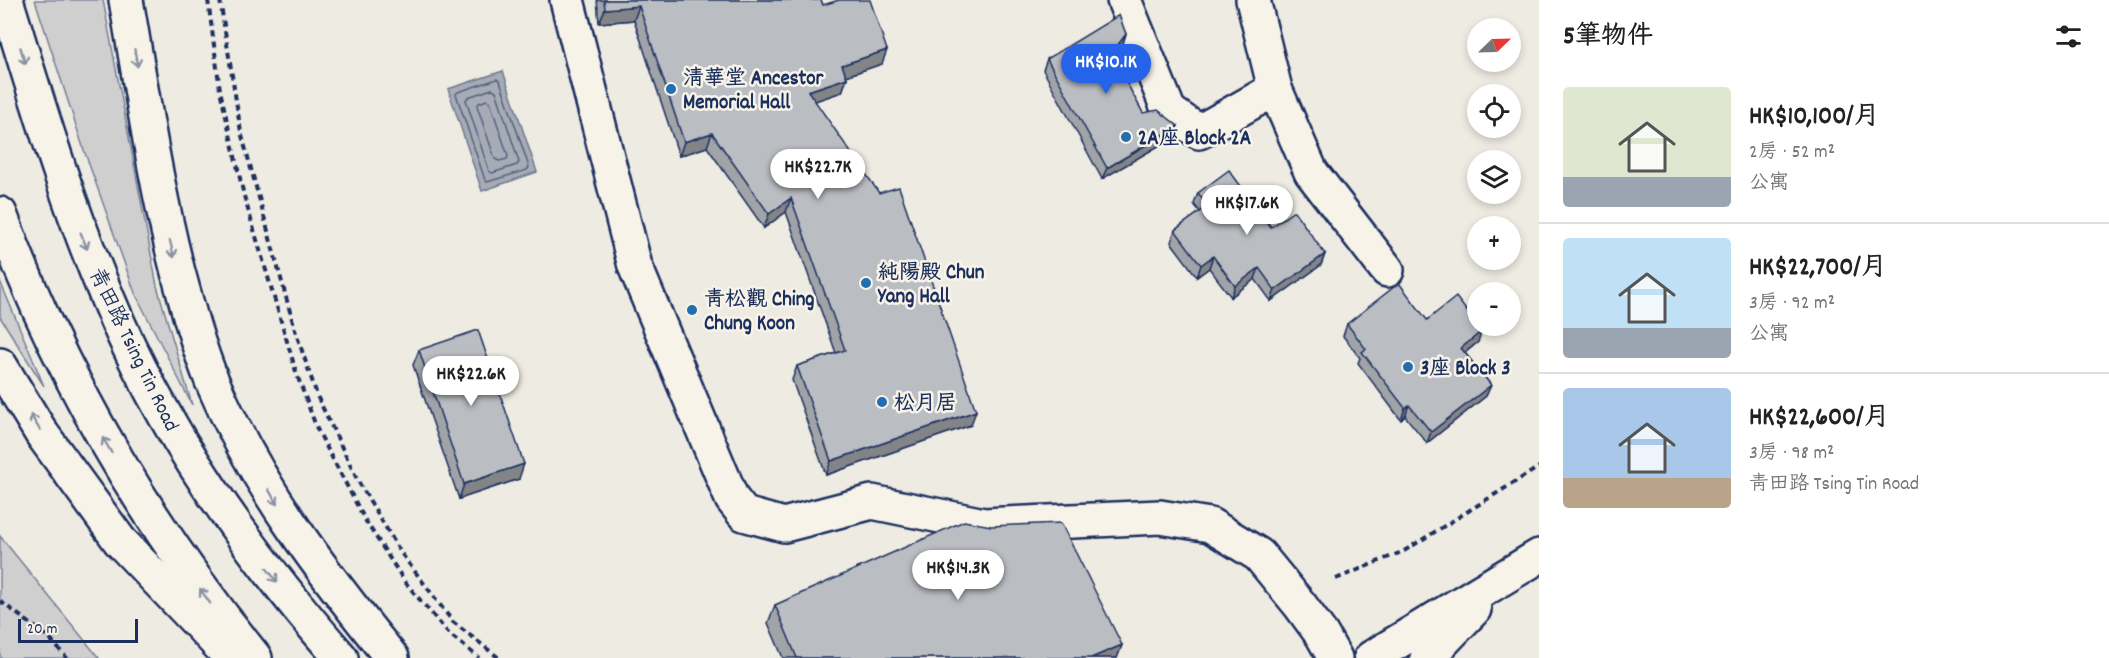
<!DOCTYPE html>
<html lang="zh-TW">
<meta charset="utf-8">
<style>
body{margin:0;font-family:Dekko,"LXGW WenKai TC",sans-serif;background:#f2f2f2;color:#222;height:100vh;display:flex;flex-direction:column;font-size:22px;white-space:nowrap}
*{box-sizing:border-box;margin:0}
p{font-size:20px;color:#767676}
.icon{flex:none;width:33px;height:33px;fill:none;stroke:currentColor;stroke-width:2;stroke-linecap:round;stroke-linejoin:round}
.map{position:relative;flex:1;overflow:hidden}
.panel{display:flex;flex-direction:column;background:#fff;width:570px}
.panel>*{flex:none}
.needle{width:39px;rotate:67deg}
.controls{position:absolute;left:1467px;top:18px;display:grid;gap:12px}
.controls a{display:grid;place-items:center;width:54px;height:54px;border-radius:50%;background:#fff;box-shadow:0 3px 9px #0003;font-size:30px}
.scale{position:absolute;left:18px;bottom:15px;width:120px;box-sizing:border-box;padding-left:6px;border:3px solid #1b2f5e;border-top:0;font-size:16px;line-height:21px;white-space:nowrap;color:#1b2f5e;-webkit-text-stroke:4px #f7f3e8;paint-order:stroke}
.price{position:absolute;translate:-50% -51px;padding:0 14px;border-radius:21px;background:#fff;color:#222;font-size:20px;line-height:39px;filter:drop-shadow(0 2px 3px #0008)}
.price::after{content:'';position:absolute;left:50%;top:36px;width:18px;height:14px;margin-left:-9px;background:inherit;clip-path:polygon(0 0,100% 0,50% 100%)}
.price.active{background:#2563eb;color:#fff}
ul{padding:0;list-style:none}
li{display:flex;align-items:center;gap:18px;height:150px;padding:0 24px}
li+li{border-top:2px solid #e0e0e0}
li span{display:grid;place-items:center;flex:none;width:168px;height:120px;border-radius:6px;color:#555}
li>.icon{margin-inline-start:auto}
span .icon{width:72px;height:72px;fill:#fffc;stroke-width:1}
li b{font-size:26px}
h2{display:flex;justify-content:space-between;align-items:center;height:72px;padding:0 24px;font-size:26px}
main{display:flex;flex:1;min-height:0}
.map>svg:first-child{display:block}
.green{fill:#cfcfcf;stroke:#757f96;stroke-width:1.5}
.water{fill:#a6abb5;stroke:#6e7992;stroke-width:1.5}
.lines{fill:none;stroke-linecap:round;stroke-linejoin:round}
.shore{stroke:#536181;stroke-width:1.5}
.minor-casing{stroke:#1b2f5e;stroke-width:38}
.major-casing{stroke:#1b2f5e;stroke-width:38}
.path{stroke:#1b2f5e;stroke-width:4;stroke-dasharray:6 4.5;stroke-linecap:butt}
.minor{stroke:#f7f3e8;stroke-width:33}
.major{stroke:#f7f3e8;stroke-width:33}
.wall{fill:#a0a3a7;stroke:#1b2f5e;stroke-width:1.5}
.shaded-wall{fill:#828488;stroke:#1b2f5e;stroke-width:1.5}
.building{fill:#babdc2;stroke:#1b2f5e;stroke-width:1.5}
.oneway{stroke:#8991a3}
.poi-dot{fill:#1f6fb2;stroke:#f7f3e8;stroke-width:2}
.labels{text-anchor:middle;stroke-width:5;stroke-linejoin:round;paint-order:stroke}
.poi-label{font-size:21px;font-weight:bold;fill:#1b2f5e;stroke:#f7f3e8;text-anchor:start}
.street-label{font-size:21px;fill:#1b2f5e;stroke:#f7f3e8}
</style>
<main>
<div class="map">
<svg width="1539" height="658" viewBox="0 0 1539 658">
<rect width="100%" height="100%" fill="#eeebe2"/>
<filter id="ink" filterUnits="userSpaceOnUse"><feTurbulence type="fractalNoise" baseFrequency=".0167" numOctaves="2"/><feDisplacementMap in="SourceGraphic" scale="12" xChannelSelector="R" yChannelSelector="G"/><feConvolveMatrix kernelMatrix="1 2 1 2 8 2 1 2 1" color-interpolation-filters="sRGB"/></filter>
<g filter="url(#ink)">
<g class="green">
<path d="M35 0H103L157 286 192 405 135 293 84 150Z"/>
<path d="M0 281 44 386 0 317Z"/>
<path d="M0 536 99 658H0Z"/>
</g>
<path class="water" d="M503 71 537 172 482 191 448 89Z"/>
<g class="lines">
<g class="shore">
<path d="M497 79 500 81 529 167 527 170 487 182 485 180 456 94 458 92Z"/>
<path d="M492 89 496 91 519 162 517 165 492 173 489 171 466 100 468 97Z"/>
<path d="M487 100 490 102 508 156 507 159 499 161 495 159 477 106 479 103Z"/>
</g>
<g class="minor-casing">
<g id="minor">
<path d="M567 0 635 266 732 499 744 514 784 525 872 502 984 525 1160 517 1210 525 1259 555 1300 605 1322 635 1335 658"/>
<path d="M1124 0 1169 111 1199 132 1275 89"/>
<path d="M1253 0 1275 89 1311 172 1387 270"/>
<path d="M1371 658 1539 556"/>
<path d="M1427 658 1474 609"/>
</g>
</g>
<g class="major-casing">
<g id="major">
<path d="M6 0C37 100 66 200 107 297 162 431 246 549 341 658"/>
<path d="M126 0C142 91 155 183 178 272 188 309 198 346 212 381 257 487 320 569 392 658"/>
<path d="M0 214C60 377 146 523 255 658"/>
<path d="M0 365 42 434 120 541 224 650"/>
</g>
</g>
<g class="path">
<path d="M208 0 220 90 244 196 297 375 317 429 365 520 405 582 448 633 479 658"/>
<path d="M220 0 241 132 295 330 318 398 358 481 401 553 453 622 499 658"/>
<path d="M1336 579 1404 551 1539 467"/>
<path d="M0 601 47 636 67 658"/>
</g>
<use href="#minor" class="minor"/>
<use href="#major" class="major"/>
</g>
<g class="wall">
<path d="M597 0H821L823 5 882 64 846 76 847 78 842 92 815 101 971 425 826 475 792 380 797 366 836 353 786 212 764 228 707 147 679 156 634 20 599 23Z"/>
<path d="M1126 34 1122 46 1113 58 1143 113 1174 137 1102 179 1043 70 1047 59Z"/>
<path d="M1198 193 1325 254 1321 265 1271 301 1255 279 1231 297 1209 268 1197 277 1171 242 1175 230 1200 212 1194 204Z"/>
<path d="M1427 320 1478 342 1465 353 1491 385 1486 396 1427 443 1405 416 1401 420 1358 363 1360 358 1343 336 1347 324Z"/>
<path d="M419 350 519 479 459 499 413 365Z"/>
<path d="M775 605 1122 645 1117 658H783L768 623Z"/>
</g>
<g class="shaded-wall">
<path d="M639 6 634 20 599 23 605 9Z"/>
<path d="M1126 34 1122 46 1107 66 1111 54Z"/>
<path d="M887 50 882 64 837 79 842 65Z"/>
<path d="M847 78 842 92 803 105 808 91Z"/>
<path d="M1178 126 1174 137 1102 179 1107 168Z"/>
<path d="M712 133 707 147 679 156 684 142Z"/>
<path d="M791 198 786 212 764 228 769 214Z"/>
<path d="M1325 254 1321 265 1271 301 1275 290Z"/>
<path d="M1213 256 1209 268 1197 277 1201 265Z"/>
<path d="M1259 268 1255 279 1231 297 1235 286Z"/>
<path d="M1482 331 1478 342 1457 359 1461 348Z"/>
<path d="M1491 385 1486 396 1427 443 1431 432Z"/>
<path d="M1409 405 1405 416 1401 420 1405 408Z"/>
<path d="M976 411 971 425 826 475 831 461Z"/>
<path d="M524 464 519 479 459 499 464 484Z"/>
<path d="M1122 645 1117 658H1091Z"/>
</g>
<g class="building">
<path d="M604 0H821L823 5 839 0H870L887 50 842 65 847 78 808 91 879 193 899 187 976 411 831 461 797 366 845 350 791 198 769 214 712 133 684 142 639 6 605 9Z"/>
<path d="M1119 15 1126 34 1111 54 1143 113 1158 110 1178 126 1107 168 1047 59Z"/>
<path d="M1229 170 1271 227 1294 211 1325 254 1275 290 1259 268 1235 286 1213 256 1201 265 1175 230 1208 206 1198 193Z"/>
<path d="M1399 283 1427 320 1456 297 1482 331 1461 348 1491 385 1431 432 1409 405 1405 408 1362 352 1366 349 1347 324Z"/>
<path d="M478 330 524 464 464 484 419 350Z"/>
<path d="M964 521 991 526 1061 523 1122 645 1091 658H797L775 605Z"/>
</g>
<defs><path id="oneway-shaft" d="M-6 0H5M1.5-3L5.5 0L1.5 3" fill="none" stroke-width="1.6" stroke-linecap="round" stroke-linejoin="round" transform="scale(1.5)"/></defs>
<g class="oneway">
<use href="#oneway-shaft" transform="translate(23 56) rotate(73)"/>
<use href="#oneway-shaft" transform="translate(136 58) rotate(80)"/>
<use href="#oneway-shaft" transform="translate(84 241) rotate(68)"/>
<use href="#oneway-shaft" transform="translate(172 249) rotate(76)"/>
<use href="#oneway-shaft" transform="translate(35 422) rotate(-121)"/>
<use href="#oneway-shaft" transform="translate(107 445) rotate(-120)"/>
<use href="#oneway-shaft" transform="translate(273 497) rotate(60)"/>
<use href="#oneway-shaft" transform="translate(272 575) rotate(52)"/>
<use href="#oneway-shaft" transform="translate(205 596) rotate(-125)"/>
</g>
</g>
<g class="poi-dot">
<circle cx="671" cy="89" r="6"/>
<circle cx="1126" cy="137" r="6"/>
<circle cx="866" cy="283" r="6"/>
<circle cx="692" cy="310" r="6"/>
<circle cx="1408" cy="367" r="6"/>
<circle cx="882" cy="402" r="6"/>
</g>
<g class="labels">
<g class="poi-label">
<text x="683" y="84">清華堂 Ancestor<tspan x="683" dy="24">Memorial Hall</tspan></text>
<text x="1138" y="144">2A座 Block 2A</text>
<text x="878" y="278">純陽殿 Chun<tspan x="878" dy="24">Yang Hall</tspan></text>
<text x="704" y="305">青松觀 Ching<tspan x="704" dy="24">Chung Koon</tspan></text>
<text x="1420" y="374">3座 Block 3</text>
<text x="894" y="409">松月居</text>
</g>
<g class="street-label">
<text transform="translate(135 349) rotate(64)" y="7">青田路 Tsing Tin Road</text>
</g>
</g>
</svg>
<div class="controls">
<a><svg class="needle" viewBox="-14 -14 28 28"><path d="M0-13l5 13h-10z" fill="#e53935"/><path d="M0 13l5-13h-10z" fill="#767676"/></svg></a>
<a><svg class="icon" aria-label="locate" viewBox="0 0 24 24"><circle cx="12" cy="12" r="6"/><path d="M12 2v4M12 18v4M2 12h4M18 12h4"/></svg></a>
<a><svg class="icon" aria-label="layers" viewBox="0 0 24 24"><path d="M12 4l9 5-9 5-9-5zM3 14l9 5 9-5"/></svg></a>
<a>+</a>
<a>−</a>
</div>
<div class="scale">20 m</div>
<b class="price active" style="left:1106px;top:95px">HK$10.1K</b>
<b class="price" style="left:818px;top:200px">HK$22.7K</b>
<b class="price" style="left:1247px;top:236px">HK$17.6K</b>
<b class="price" style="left:471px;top:407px">HK$22.6K</b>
<b class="price" style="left:958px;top:601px">HK$14.3K</b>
</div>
<section class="panel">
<h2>5筆物件<svg class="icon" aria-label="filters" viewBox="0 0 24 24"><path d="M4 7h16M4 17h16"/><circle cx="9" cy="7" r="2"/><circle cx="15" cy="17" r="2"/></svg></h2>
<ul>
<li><span style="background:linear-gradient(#dfe7d0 75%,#9aa5b1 0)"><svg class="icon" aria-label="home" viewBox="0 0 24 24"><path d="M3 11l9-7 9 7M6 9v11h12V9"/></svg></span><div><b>HK$10,100/月</b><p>2房 · 52 m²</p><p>公寓</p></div></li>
<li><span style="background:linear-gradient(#bfe0f5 75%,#9aa5b1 0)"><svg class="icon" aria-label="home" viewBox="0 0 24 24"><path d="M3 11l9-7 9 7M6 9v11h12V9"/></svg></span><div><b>HK$22,700/月</b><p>3房 · 92 m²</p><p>公寓</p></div></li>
<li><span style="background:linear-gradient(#a9c7e8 75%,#b9a48a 0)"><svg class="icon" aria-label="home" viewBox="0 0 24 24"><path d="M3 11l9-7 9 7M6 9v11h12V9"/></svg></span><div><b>HK$22,600/月</b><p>3房 · 98 m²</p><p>青田路 Tsing Tin Road</p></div></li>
</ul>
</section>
</main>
